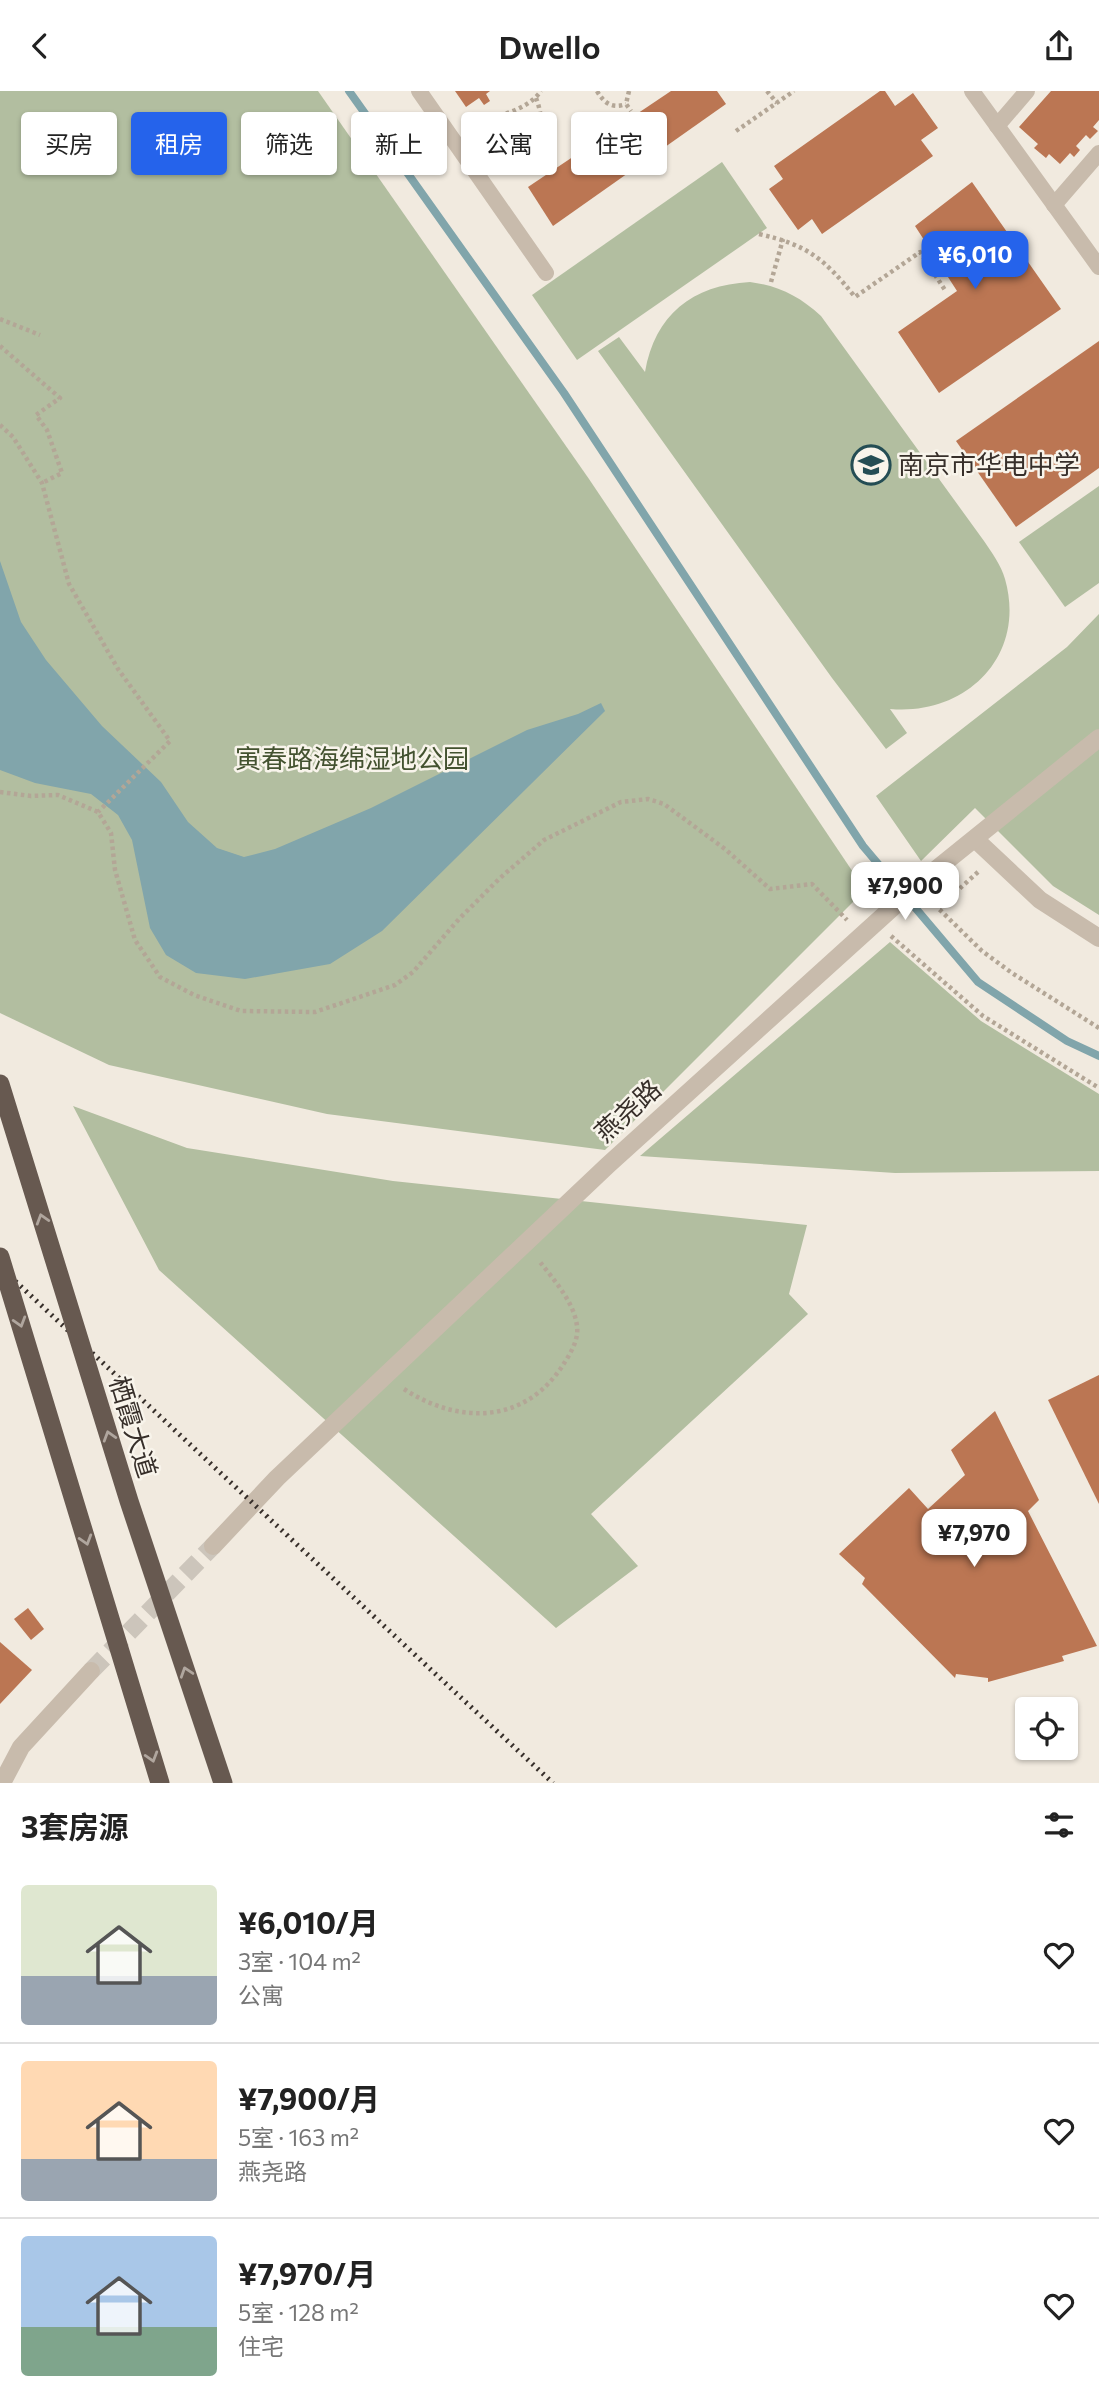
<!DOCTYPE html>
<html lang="zh">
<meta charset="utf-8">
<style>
body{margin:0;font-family:Commissioner,"Noto Sans SC",sans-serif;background:#f6f6f6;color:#222;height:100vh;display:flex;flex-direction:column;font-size:26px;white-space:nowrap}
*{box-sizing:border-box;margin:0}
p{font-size:23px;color:#767676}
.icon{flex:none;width:38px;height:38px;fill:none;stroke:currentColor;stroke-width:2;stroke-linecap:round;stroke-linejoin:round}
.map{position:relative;height:1692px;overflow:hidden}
.side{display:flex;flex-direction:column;background:#fff;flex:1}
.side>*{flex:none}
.top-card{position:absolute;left:21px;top:21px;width:700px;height:63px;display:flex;gap:14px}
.fabs{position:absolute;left:1015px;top:1606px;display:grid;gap:14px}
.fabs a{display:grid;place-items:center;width:63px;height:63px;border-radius:7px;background:#fff;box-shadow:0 2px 5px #0004;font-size:35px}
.price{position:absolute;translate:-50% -60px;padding:0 16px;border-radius:14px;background:#fff;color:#222;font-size:23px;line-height:46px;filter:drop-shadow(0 2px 4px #0008)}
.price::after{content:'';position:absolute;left:50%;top:42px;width:21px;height:16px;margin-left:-10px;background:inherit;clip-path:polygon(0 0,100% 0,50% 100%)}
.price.on{background:#2563eb;color:#fff}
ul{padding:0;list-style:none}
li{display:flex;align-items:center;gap:21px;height:175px;padding:0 21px}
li+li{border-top:2px solid #e0e0e0}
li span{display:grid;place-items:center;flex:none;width:196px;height:140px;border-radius:7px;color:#555}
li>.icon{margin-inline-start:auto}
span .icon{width:84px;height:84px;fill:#fffc;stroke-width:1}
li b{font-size:30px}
h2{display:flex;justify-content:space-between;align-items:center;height:84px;padding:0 21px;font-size:30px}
.chip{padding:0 24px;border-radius:7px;background:#fff;box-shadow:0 2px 5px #0004;font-size:24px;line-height:63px}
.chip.on{background:#2563eb;color:#fff}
header{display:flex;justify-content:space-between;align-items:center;height:91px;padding:0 21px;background:#fff;font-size:32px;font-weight:600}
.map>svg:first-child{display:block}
.green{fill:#b2bea0}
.water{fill:#81a5ab}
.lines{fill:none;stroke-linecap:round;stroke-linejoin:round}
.stream{stroke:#81a5ab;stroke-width:8}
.building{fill:#bb7653}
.minor-tunnel{stroke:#ccc5bb;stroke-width:18;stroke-dasharray:18 9;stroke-linecap:butt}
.path{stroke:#b3a696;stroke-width:4.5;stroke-dasharray:3.5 3.5;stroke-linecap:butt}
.service{stroke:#c8bbac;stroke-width:16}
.minor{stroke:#c8bbac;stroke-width:18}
.rail{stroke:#372f2a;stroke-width:5;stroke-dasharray:2 5;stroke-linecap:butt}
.trunk-bridge{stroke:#675950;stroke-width:19}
.oneway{stroke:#b0a69e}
.labels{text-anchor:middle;stroke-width:5;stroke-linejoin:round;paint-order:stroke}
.poi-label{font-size:26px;fill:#372f2a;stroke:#f8f4eb;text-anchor:start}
.park-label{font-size:26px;fill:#435230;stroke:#f8f4eb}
.street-label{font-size:26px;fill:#372f2a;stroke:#f8f4eb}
</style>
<header><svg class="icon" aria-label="back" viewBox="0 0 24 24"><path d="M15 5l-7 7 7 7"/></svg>Dwello<svg class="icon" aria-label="share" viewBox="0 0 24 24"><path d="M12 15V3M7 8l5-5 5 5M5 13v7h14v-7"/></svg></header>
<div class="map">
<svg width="1099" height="1692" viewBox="0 0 1099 1692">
<rect width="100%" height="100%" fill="#f1eadf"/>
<g class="green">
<path d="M0 0H318L589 388 865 799 605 1059 327 1023 109 974 0 922Z"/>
<path d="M722 71 767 137 577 269 532 204Z"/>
<path d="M750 191C779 195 799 205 821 225L984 450C992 462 1001 474 1005 488 1027 565 966 625 890 618L907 642 886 658 832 587 598 260 619 246 645 281C655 224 692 194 750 191Z"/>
<path d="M1099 395V492L1065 516 1019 451Z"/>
<path d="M1099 523V824L1053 795 975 717 921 770 876 705 1067 556Z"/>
<path d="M890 851 981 930 1099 1003V1080L895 1082 640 1065Z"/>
<path d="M73 1015 187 1057 393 1090 807 1134 789 1203 808 1223 591 1423 638 1475 556 1537 159 1179Z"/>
</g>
<path class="water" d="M0 470 21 531 46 569 102 635 161 691 188 731 217 757 244 766 275 758 371 717 527 639 578 623 601 612 605 620 382 840 330 873 245 888 196 882 166 864 150 837 132 749 118 724 91 703 35 692 0 679Z"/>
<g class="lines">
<path class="stream" d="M349 0 564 302 863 755 978 891 1067 950 1099 965"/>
</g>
<g class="building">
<path d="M455 0H490L486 3 490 10 484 14 479 7 466 16Z"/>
<path d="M671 0H717L726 13 553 135 528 96Z"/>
<path d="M880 0H885L895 15 913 2 938 37 921 49 933 65 822 143 812 128 798 139 769 98 783 88 774 75Z"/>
<path d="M1051 0H1099V29L1093 36 1098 40 1090 48 1086 44 1076 55 1080 59 1074 66 1070 62 1060 73 1049 63 1046 67 1034 57 1038 53 1019 36Z"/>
<path d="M972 91 1061 218 939 302 898 241 957 200 915 135Z"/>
<path d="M1099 250V377L1016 436 956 350Z"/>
<path d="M1099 1284V1413L1048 1309Z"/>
<path d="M995 1320 1039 1409 1028 1420 1097 1555 1062 1565 1064 1570 988 1591V1587L956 1583 955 1587 862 1493 865 1487 839 1463 909 1397 928 1418 965 1384 951 1359Z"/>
<path d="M28 1517 44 1538 31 1549 14 1528Z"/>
<path d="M0 1551 32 1579 0 1613Z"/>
</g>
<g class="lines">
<path class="minor-tunnel" d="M91 1580 213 1455"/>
<g class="path">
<path d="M597 0C604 12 612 18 626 13"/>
<path d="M629 0 626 13 631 20"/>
<path d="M767 0 777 12"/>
<path d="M536 7C545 30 541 51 536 74L541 81"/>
<path d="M486 29C505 23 529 17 541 0"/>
<path d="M736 40 794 0"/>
<path d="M759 143C807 154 824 167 855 206L920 161 945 199"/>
<path d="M771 191 783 148"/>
<path d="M0 228 40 244"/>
<path d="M0 255 60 307 36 324 47 339 62 382 42 392"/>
<path d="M0 334 13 346 42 392 69 493 118 578 170 650 98 721"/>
<path d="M0 701 31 705 58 704 98 721 111 742 115 779 135 849 160 886 194 904 241 920 315 921 395 894 413 881 459 828 500 787 544 749 621 711 648 708 664 713 725 758 770 798 812 793 847 829"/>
<path d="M978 781 938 817 982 860 1012 882 1099 937"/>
<path d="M891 845 983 925 1099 997"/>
<path d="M404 1298C459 1334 525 1333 563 1274 570 1263 579 1249 577 1235 574 1211 554 1189 540 1171"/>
</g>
<g class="service">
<path d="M419 0 546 182"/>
<path d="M972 0 1099 176"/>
<path d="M997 35 1027 0"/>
<path d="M1054 114 1099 62"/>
</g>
<g class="minor">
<path d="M975 748 1040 809 1099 847"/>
<path d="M213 1455 277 1387 608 1074 923 789 1099 647"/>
<path d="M2 1692 21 1656 91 1580"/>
</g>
<path class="rail" d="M0 1176C185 1348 368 1521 553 1692"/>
<g class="trunk-bridge">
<path d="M0 993 129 1410 223 1692"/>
<path d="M0 1166 160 1692"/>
</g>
</g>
<defs><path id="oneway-chevron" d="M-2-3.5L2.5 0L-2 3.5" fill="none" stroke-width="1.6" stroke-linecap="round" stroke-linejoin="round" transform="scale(1.75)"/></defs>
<g class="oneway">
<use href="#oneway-chevron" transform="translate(42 1128) rotate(-107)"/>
<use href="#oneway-chevron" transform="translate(20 1231) rotate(73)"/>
<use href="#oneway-chevron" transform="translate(109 1345) rotate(-107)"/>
<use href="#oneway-chevron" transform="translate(86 1449) rotate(73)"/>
<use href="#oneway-chevron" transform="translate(186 1581) rotate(-108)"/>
<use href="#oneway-chevron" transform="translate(152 1666) rotate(73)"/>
</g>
<defs>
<g id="school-ring" transform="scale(2.0125)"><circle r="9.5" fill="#f8f4eb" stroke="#244d54" stroke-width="1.5"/><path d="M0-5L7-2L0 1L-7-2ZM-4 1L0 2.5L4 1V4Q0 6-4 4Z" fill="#244d54"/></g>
</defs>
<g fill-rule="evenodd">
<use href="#school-ring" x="871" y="374"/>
</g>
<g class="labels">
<g class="poi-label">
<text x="898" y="383">南京市华电中学</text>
</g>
<g class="park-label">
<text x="352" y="677">寅春路海绵湿地公园</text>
</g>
<g class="street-label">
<text transform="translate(628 1020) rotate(-42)" y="9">燕尧路</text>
<text transform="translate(133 1336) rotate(73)" y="9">栖霞大道</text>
</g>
</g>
</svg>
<div class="fabs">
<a><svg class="icon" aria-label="locate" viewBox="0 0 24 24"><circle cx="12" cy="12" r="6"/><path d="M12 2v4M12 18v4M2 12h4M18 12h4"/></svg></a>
</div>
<b class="price on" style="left:975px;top:200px">¥6,010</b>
<b class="price" style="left:905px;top:831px">¥7,900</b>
<b class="price" style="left:974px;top:1478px">¥7,970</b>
<div class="top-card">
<a class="chip">买房</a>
<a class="chip on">租房</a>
<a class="chip">筛选</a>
<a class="chip">新上</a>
<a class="chip">公寓</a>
<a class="chip">住宅</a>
</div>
</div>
<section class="side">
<h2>3套房源<svg class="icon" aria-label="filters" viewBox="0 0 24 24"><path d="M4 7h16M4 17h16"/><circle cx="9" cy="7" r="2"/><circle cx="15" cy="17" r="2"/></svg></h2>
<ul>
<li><span style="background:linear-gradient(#dfe7d0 65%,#9aa5b1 0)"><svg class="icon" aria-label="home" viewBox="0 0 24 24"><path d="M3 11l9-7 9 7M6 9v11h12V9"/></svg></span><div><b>¥6,010/月</b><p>3室 · 104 m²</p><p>公寓</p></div><svg class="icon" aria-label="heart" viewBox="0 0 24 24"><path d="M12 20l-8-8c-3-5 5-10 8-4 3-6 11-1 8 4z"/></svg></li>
<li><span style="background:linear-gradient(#ffd9b3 70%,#9aa5b1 0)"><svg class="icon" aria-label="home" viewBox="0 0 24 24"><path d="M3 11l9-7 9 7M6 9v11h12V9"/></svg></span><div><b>¥7,900/月</b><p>5室 · 163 m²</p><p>燕尧路</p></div><svg class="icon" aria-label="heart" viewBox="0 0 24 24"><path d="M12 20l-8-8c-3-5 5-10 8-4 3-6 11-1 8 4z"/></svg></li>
<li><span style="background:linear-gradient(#a9c7e8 65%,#7fa58c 0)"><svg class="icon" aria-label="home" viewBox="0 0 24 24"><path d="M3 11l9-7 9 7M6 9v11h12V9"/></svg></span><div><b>¥7,970/月</b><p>5室 · 128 m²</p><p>住宅</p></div><svg class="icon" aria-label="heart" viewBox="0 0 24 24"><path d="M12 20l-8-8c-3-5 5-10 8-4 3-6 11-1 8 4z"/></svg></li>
</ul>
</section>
